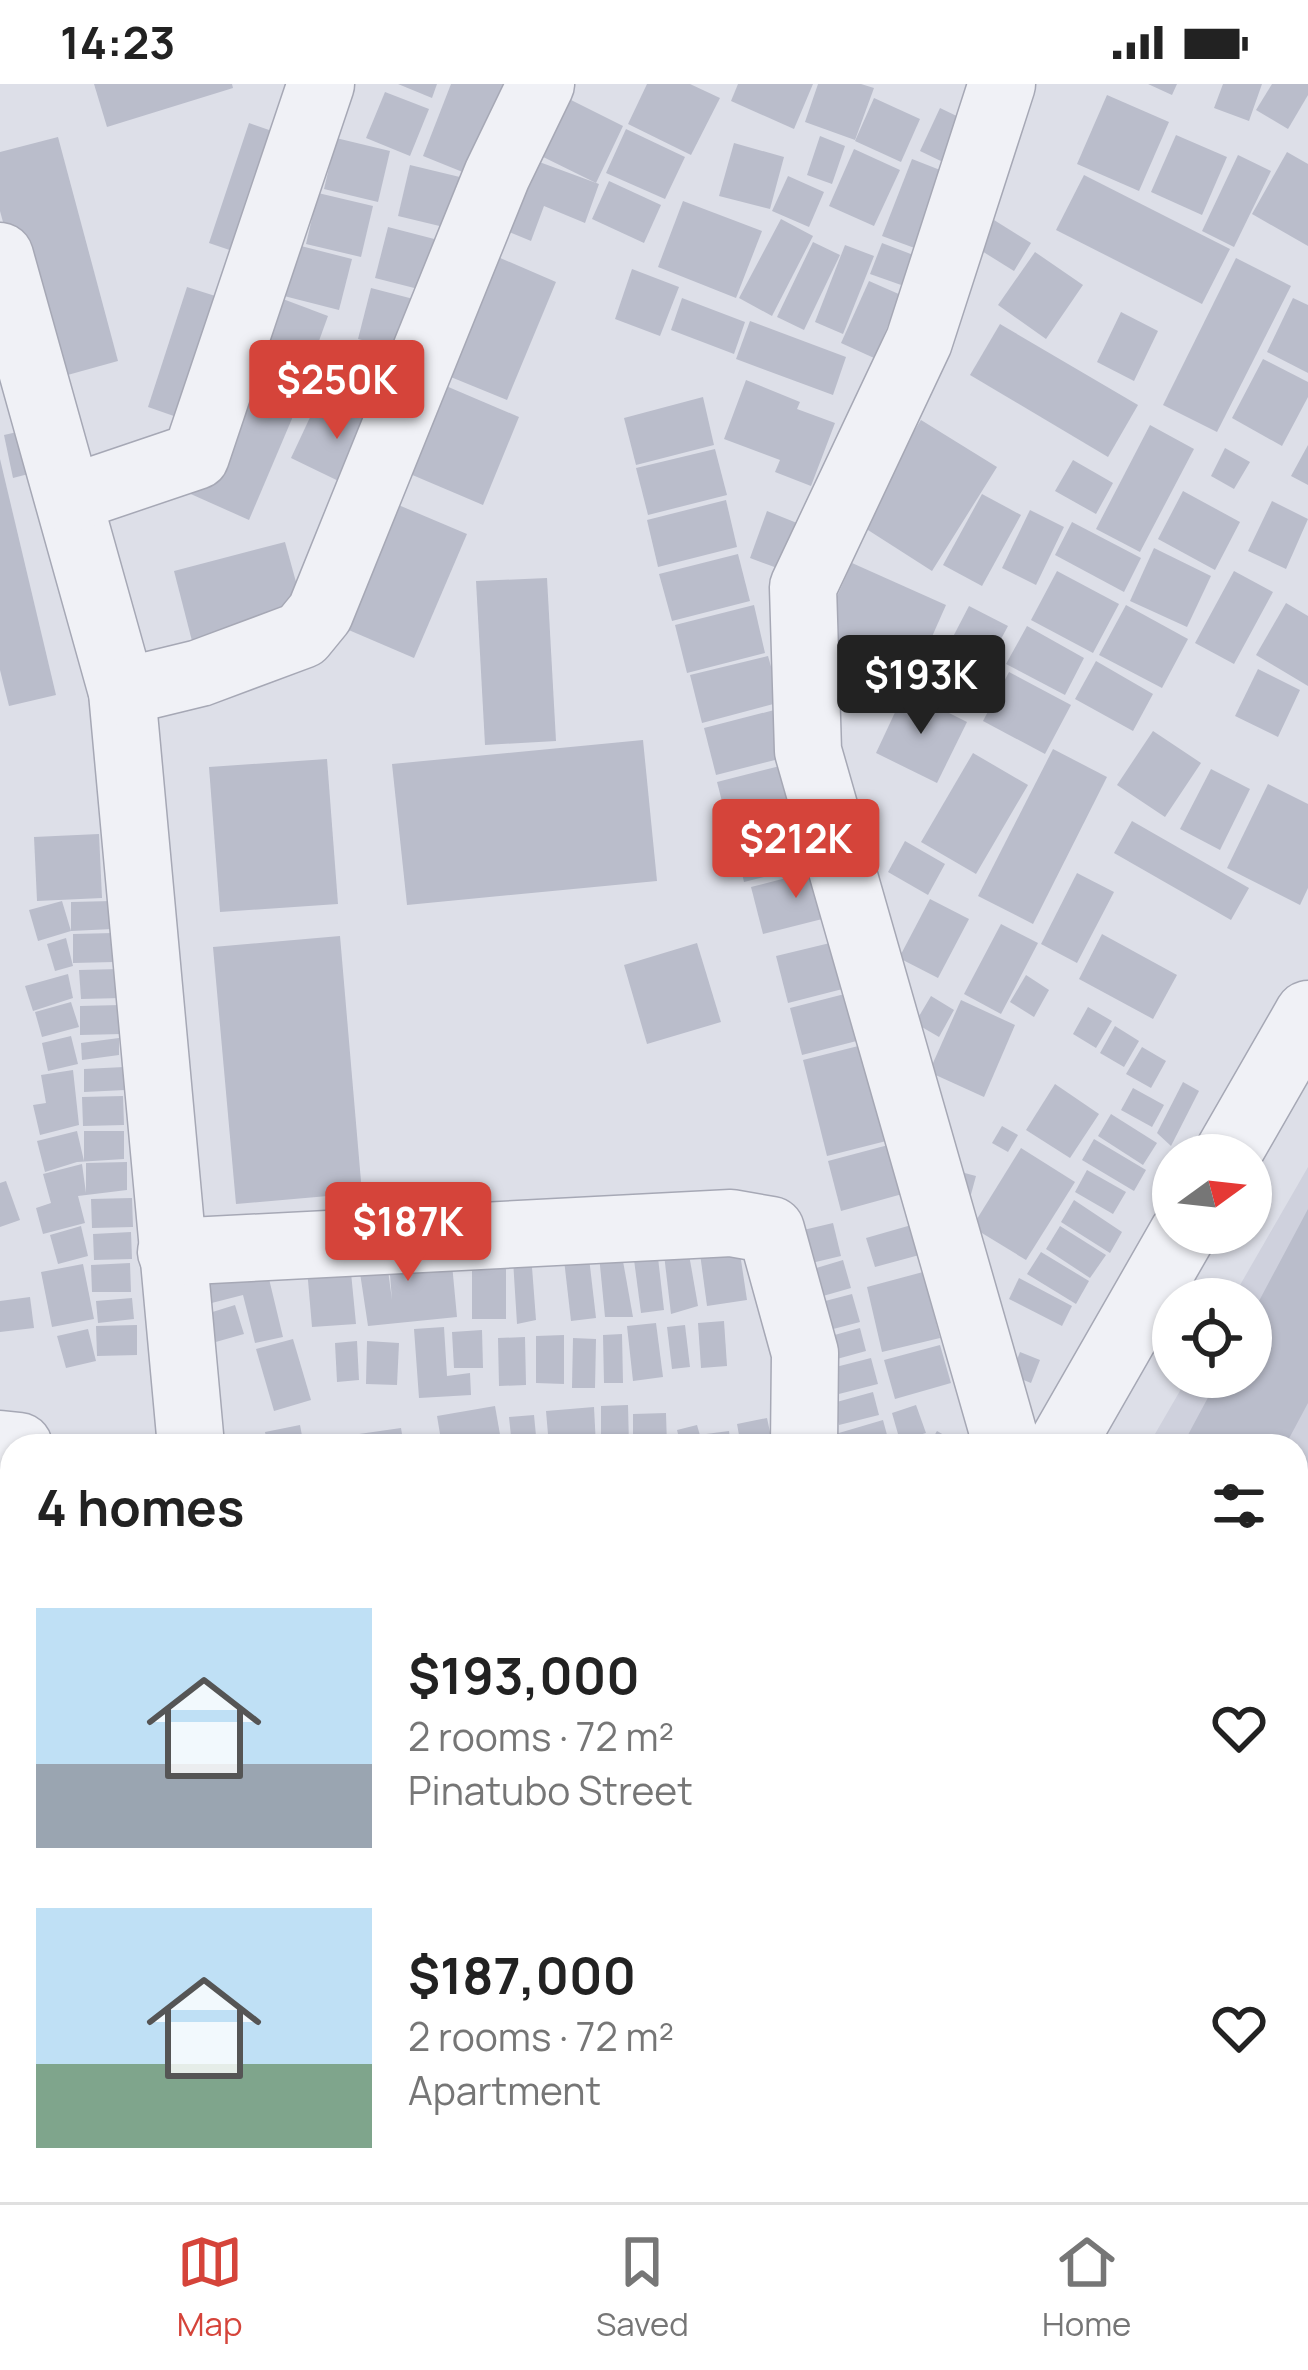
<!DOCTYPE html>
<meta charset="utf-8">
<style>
body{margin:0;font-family:Manrope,sans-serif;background:#f6f6f6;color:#222;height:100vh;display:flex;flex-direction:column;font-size:45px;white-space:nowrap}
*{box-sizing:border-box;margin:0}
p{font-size:39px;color:#767676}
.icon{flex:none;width:66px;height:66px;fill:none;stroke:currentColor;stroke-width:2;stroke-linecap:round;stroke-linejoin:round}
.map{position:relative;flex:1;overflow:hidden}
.sheet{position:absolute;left:0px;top:1350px;width:1308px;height:768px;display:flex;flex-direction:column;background:#fff;border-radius:36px 36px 0 0;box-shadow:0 3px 9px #0004}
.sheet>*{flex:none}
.needle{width:78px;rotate:75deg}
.buttons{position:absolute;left:1152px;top:1050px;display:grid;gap:24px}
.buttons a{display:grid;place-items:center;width:120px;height:120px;border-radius:50%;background:#fff;box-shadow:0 3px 9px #0004;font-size:60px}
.price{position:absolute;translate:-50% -102px;padding:0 27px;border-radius:12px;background:#d5443a;color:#fff;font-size:39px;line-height:78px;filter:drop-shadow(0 3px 6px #0008)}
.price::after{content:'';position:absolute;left:50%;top:72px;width:36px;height:27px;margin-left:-18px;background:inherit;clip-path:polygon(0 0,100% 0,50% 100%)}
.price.selected{background:#222;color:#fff}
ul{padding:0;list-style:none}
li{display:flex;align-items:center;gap:36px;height:300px;padding:0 36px}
li span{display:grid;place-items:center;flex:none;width:336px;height:240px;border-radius:0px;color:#555}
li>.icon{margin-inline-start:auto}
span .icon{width:144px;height:144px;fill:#fffc;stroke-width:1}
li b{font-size:51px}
h2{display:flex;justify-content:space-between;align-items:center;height:144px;padding:0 36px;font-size:51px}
.status{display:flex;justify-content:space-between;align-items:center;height:84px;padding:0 60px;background:#fff;direction:ltr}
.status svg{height:33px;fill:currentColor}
.dock{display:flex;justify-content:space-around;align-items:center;height:168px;border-top:3px solid #e0e0e0;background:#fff;font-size:33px;color:#767676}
.dock a{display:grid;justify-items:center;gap:6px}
.dock .selected{color:#d5443a}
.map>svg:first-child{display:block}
.built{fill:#cfd1dd}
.building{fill:#babdcb}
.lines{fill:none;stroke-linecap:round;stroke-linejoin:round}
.minor-casing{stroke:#a6a8b5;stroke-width:69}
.minor{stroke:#f0f1f6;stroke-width:66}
</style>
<div class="status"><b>14:23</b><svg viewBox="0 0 49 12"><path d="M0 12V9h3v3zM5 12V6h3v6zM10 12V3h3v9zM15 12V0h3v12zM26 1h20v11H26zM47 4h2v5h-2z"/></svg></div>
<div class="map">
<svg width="1308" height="2118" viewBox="0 0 1308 2118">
<rect width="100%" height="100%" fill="#dddfe8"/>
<path class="built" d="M1308 1083V1604L1296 1602V1362H1148L1188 1293H1251V1215H1232Z"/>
<g class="building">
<path d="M94 0H232L233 4 107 43Z"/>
<path d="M398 0H437L432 14Z"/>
<path d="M451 0H506L470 91 423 72Z"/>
<path d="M647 0H690L720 14 691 71 628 40Z"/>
<path d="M738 0H813L794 45 731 17Z"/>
<path d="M818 0H861L874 4 855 56 805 38Z"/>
<path d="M1148 0H1177L1172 11Z"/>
<path d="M1223 0H1262L1249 37 1214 24Z"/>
<path d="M1272 0H1308V11L1288 45 1256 26Z"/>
<path d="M385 8 429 25 410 72 366 54Z"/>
<path d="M559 10 623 42 596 99 531 67Z"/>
<path d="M1107 11 1169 38 1139 107 1077 80Z"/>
<path d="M874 14 920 35 901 78 855 57Z"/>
<path d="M940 24 965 36 945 79 920 67Z"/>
<path d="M249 39 292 54 253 174 209 159Z"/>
<path d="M626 45 685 73 665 115 606 89Z"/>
<path d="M1176 51 1227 73 1202 131 1151 108Z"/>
<path d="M820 52 845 62 832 100 807 91Z"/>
<path d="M58 53 118 277 46 297 0 127V68Z"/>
<path d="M336 54 390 67 378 118 324 105Z"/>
<path d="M734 59 784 73 770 125 719 112Z"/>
<path d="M854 65 900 86 874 142 829 122Z"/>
<path d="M1287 68 1308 80V162L1252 130Z"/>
<path d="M1238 71 1271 87 1234 163 1202 147Z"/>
<path d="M912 75 958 93 928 169 882 152Z"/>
<path d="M534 76 599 100 585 139 544 122 531 157 507 147Z"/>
<path d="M410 81 464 94 452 145 398 132Z"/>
<path d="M1084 91 1230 165 1202 220 1056 146Z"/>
<path d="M788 92 824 108 809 143 772 127Z"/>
<path d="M609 97 661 121 644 159 592 135Z"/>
<path d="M318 109 373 122 361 173 306 160Z"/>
<path d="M683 117 762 147 736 214 658 183Z"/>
<path d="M781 135 813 152 772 232 739 214Z"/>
<path d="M994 136 1031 159 1014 187 977 164Z"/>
<path d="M388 143 442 157 430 208 375 194Z"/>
<path d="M813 158 840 171 804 246 777 233Z"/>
<path d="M882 159 916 172 904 202 870 190Z"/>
<path d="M297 161 352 175 339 226 284 212Z"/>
<path d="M845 161 874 172 843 250 815 238Z"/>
<path d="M1035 168 1083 201 1046 255 998 221Z"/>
<path d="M491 170 556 198 507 316 441 289Z"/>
<path d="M1236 174 1291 202 1217 348 1163 321Z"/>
<path d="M632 185 679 203 660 252 615 235Z"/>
<path d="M869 197 901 211 874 274 841 259Z"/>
<path d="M187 203 231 217 191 338 148 323Z"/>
<path d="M371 204 425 218 413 269 358 255Z"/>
<path d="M267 209 328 232 307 290 246 267Z"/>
<path d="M682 214 745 238 734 270 671 246Z"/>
<path d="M1293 214 1308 221V289L1267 268Z"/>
<path d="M1121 228 1158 247 1134 297 1097 278Z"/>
<path d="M750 237 846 273 833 311 736 275Z"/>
<path d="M1000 240 1138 321 1108 373 970 291Z"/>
<path d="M345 261 400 275 388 327 333 312Z"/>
<path d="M239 275 305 304 249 436 184 407Z"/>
<path d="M1263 275 1308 298V313L1282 362 1232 334Z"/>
<path d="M746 296 800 318 797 325 835 339 811 402 775 388 780 376 724 355Z"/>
<path d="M439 299 519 333 483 421 403 387Z"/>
<path d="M320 312 384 343 355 405 291 374Z"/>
<path d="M703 313 714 361 636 381 624 334Z"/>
<path d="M921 336 997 383 932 487 857 439Z"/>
<path d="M1150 341 1194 365 1140 468 1096 445Z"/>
<path d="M26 346 36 388 13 394 4 351Z"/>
<path d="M1308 361V401L1291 392Z"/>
<path d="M1225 364 1250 378 1234 405 1211 392Z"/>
<path d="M715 365 727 411 648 431 636 384Z"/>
<path d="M0 375 56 611 9 622 0 586Z"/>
<path d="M1073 376 1113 399 1096 430 1055 407Z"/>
<path d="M1183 407 1240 438 1215 486 1158 455Z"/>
<path d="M982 410 1021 431 982 502 943 481Z"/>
<path d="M726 416 737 463 658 483 647 436Z"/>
<path d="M389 417 467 450 414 574 337 541Z"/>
<path d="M1272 417 1308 435 1286 485 1248 467Z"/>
<path d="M1030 426 1064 443 1036 501 1002 484Z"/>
<path d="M767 427 797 439 780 485 750 474Z"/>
<path d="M1072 438 1141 474 1124 508 1055 471Z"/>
<path d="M285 458 304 527 192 557 174 487Z"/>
<path d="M1154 464 1211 492 1187 543 1130 517Z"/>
<path d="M738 470 750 517 672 537 659 490Z"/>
<path d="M852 479 946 521 915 591 821 548Z"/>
<path d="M1057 487 1119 520 1093 569 1031 536Z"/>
<path d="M1234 487 1273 508 1234 580 1195 559Z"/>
<path d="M547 494 556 657 485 661 476 497Z"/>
<path d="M1286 519 1308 532V602L1256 571Z"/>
<path d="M754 521 765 569 687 589 675 541Z"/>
<path d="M1126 521 1188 555 1162 604 1099 571Z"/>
<path d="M969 522 1008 542 967 619 929 599Z"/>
<path d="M1027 542 1084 574 1065 611 1006 580Z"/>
<path d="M768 572 781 618 702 639 690 591Z"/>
<path d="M1096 577 1153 610 1133 647 1075 615Z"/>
<path d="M1258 585 1300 606 1278 653 1235 632Z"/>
<path d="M1009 588 1071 621 1045 670 983 637Z"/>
<path d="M905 607 967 638 937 699 876 669Z"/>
<path d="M782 624 795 671 716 691 704 644Z"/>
<path d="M1153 647 1201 679 1165 733 1117 701Z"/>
<path d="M643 656 657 797 407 821 392 680Z"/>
<path d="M1053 665 1107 693 1033 840 978 812Z"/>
<path d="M973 669 1028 701 976 790 921 758Z"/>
<path d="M327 675 338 820 220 828 209 683Z"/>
<path d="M796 678 807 725 729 745 717 698Z"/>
<path d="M1211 685 1250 705 1220 766 1180 745Z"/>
<path d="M1268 700 1308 720V804L1300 821 1227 784Z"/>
<path d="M811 731 824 778 744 798 733 751Z"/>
<path d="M1132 737 1249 804 1231 836 1114 769Z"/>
<path d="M99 750 102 814 37 817 34 753Z"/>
<path d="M905 757 945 780 928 811 888 788Z"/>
<path d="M829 783 842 830 763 850 751 803Z"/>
<path d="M1077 789 1114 808 1077 879 1041 860Z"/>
<path d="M930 815 969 835 938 894 899 874Z"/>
<path d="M62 817 71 847V818L112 817V845L71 847 38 857 29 826Z"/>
<path d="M1001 840 1038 859 1001 930 964 910Z"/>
<path d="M113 849 114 878 73 879V850Z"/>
<path d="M1102 850 1177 891 1153 935 1079 895Z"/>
<path d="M340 852 362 1109 236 1120 213 863Z"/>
<path d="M855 853 866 899 788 919 776 872Z"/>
<path d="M66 854 73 882 55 887 47 860Z"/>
<path d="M697 859 721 938 647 960 624 881Z"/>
<path d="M120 885 121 914 81 915 79 886Z"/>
<path d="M68 890 73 914 33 927 25 902Z"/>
<path d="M1026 891 1049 906 1034 933 1010 918Z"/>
<path d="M868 904 880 951 802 971 790 924Z"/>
<path d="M931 912 954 926 939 953 915 939Z"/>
<path d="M961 916 1015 941 984 1013 929 988Z"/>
<path d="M71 918 79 943 42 953 35 928Z"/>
<path d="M120 921 122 950 80 951V922Z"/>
<path d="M1088 923 1112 937 1096 964 1073 950Z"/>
<path d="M1115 942 1139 957 1124 983 1100 969Z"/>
<path d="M71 952 78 980 48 987 42 959Z"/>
<path d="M119 954V971L82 976 81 959Z"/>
<path d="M882 956 906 1052 827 1072 803 976Z"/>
<path d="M1142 963 1166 977 1151 1004 1126 990Z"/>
<path d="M124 983 125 1006 84 1008V985Z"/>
<path d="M73 986 79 1041 40 1051 33 1021 46 1019 41 991Z"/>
<path d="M1183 998 1199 1007 1171 1062 1157 1049Z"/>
<path d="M1055 1000 1099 1030 1070 1074 1026 1046Z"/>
<path d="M1133 1004 1164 1021 1152 1043 1121 1026Z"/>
<path d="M123 1012 124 1041 83 1042 82 1013Z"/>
<path d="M1111 1030 1157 1059 1143 1081 1098 1052Z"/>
<path d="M1002 1042 1018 1051 1008 1068 992 1059Z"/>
<path d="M77 1047 84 1077V1047H124V1075L77 1078 45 1088 37 1057Z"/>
<path d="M1094 1055 1146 1086 1134 1107 1082 1076Z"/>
<path d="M892 1060 906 1109 841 1127 828 1077Z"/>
<path d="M1021 1064 1075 1098 1026 1176 972 1143Z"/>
<path d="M127 1078V1106L78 1112 85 1139 43 1150 36 1124 51 1119 43 1090 82 1080 86 1109V1079Z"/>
<path d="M1087 1086 1126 1108 1113 1130 1075 1108Z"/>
<path d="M957 1087 976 1092 967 1125Z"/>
<path d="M6 1097 20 1136 0 1143V1099Z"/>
<path d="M132 1114 133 1143 92 1144 91 1115Z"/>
<path d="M1074 1116 1122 1148 1110 1169 1061 1138Z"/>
<path d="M1308 1125V1319L1285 1362H1182L1219 1293H1251V1232Z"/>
<path d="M833 1139 841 1172 786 1185 778 1152Z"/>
<path d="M915 1140 923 1170 875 1183 866 1154Z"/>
<path d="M81 1142 88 1172 58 1180 50 1151Z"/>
<path d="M1060 1142 1106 1171 1090 1194 1046 1165Z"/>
<path d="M131 1148 132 1175 94 1176 93 1150Z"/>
<path d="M738 1156 747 1216 707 1222 699 1162Z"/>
<path d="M450 1159 457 1233 368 1242 357 1169 385 1164 392 1216 388 1165Z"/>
<path d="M687 1159 698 1222 671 1230 663 1162Z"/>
<path d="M598 1161 621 1166 633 1233H605Z"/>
<path d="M588 1165 596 1234 571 1237 563 1167Z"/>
<path d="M657 1165 664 1226 641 1229 633 1168Z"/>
<path d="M349 1168 356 1240 312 1243 306 1173Z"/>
<path d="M1041 1168 1089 1197 1076 1220 1027 1190Z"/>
<path d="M506 1169V1235H472V1170Z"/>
<path d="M531 1170 536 1236 517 1240 513 1176Z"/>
<path d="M264 1174 283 1253 255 1259 243 1211 192 1224 204 1188Z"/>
<path d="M843 1176 851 1204 802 1218 793 1191Z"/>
<path d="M130 1179 131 1208H92L91 1181Z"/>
<path d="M83 1180 94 1235 52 1243 41 1188Z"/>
<path d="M923 1188 940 1254 882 1268 867 1203Z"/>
<path d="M1019 1194 1072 1222 1062 1242 1009 1215Z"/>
<path d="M852 1210 860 1238 814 1250 806 1222Z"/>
<path d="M30 1213 34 1244 0 1248V1217Z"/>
<path d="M132 1214 134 1235 98 1239 96 1217Z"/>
<path d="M235 1221 244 1250 198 1263 190 1235Z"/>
<path d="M724 1237 727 1282 701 1284 698 1239Z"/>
<path d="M656 1239 663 1293 633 1297 627 1242Z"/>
<path d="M137 1241V1271L97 1272 96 1242Z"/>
<path d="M685 1241 690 1283 672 1285 667 1243Z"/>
<path d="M444 1243 447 1292 470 1289 471 1311 419 1314 414 1245Z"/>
<path d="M860 1244 866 1267 826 1278 820 1255Z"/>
<path d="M88 1245 96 1277 66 1284 57 1252Z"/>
<path d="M482 1246 483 1284H454L452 1248Z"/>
<path d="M622 1250 623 1299H604L603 1251Z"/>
<path d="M564 1251V1300L536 1299V1252Z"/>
<path d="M525 1253 526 1301 499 1302 498 1254Z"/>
<path d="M573 1254 596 1255 595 1304H572Z"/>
<path d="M293 1255 311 1316 274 1327 256 1265Z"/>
<path d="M357 1257 359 1296 337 1298 335 1259Z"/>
<path d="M367 1257 399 1259 397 1301 366 1300Z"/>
<path d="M940 1261 951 1299 895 1315 884 1276Z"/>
<path d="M1020 1268 1040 1276 1031 1299 1011 1291Z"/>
<path d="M871 1274 878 1300 831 1312 824 1286Z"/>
<path d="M873 1308 879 1331 839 1341 833 1319Z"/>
<path d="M628 1321 629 1362H601V1322Z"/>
<path d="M916 1321 926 1349 900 1357 892 1329Z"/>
<path d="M495 1322 502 1362H442L437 1332Z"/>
<path d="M594 1323 596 1362H549L546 1327Z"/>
<path d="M666 1329 667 1362H633V1330Z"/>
<path d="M534 1331 537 1362H512L509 1333Z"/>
<path d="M767 1334 773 1362H741L737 1340Z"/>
<path d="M883 1336 890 1362H836L832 1351Z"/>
<path d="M300 1341 304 1362H268L265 1348Z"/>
<path d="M697 1341 703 1362H681L677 1346Z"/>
<path d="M401 1344 404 1362H347L345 1352Z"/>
<path d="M729 1347 731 1362H707L706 1350Z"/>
<path d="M937 1347 963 1362H928Z"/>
<path d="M0 1434 12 1435V1485H0Z"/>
<rect x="1296" y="1475" width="12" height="52"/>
<path d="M0 1547 12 1548V1586H0Z"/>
<path d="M0 1708 12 1740 0 1747Z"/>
<path d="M1296 1709 1308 1711V1758L1296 1756Z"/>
<path d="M1296 1769 1308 1770V1912L1296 1911Z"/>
<path d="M0 1779 12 1786V1802L0 1795Z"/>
<path d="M1296 1926 1308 1928V2000L1296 1998Z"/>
<path d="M4 1957 12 1962V1989L0 1982Z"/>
<path d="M0 1987 12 1993V2036L0 2030Z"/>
<path d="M0 2104 16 2113 13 2118H0Z"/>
<path d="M79 2106H88L110 2118H73Z"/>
<path d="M178 2106H214L208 2118Z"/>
<path d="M224 2106 246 2114 245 2118H218Z"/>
<path d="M239 2106H310L304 2118H262Z"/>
<path d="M324 2106H347L343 2118 320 2117Z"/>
<path d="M437 2106H473L466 2118H431Z"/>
<path d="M487 2106H521L515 2118H480Z"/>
<path d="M527 2106H586L591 2109 586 2118H521Z"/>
<path d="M698 2106H701L724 2118H692Z"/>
<path d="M713 2106H779L772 2118H735Z"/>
<path d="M787 2106H817L810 2118H780Z"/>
<path d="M827 2106H857L850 2118H820Z"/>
<path d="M862 2106H866L886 2118H855Z"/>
<path d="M901 2106H934L927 2118Z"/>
<path d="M937 2106H967L960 2118H930Z"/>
<path d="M970 2106H1000L993 2118H963Z"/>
<path d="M1008 2106H1018L1034 2115 1032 2118H1001Z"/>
<path d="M1167 2106H1186L1205 2118H1159Z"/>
</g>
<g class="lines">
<g class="minor-casing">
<g id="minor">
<path d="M1002 0 919 257 803 503 808 667 1007 1362"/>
<path d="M0 172 122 608 191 1362"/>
<path d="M69 415 196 372 321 0"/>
<path d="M122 608 200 589 302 551 320 529 497 91 541 0"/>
<path d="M1227 1071 1308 930"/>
<path d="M171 1168 731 1139 771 1146 805 1269 804 1362"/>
<path d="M0 1360 19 1362"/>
<path d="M1061 1362 1183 1149"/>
<path d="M0 1666 12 1661"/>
<path d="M0 1906 12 1884"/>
<path d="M403 2118 410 2106"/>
<path d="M644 2118 650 2106"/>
<path d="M1114 2118 1121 2106"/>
</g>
</g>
<use href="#minor" class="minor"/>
</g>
</svg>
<div class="buttons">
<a><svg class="needle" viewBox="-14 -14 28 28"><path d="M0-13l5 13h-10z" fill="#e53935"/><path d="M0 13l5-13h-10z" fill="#767676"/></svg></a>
<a><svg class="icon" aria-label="locate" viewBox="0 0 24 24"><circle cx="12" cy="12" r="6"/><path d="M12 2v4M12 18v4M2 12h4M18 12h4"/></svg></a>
</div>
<b class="price" style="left:337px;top:358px">$250K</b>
<b class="price selected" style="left:921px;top:653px">$193K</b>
<b class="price" style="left:796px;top:817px">$212K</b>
<b class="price" style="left:408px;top:1200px">$187K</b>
<section class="sheet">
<h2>4 homes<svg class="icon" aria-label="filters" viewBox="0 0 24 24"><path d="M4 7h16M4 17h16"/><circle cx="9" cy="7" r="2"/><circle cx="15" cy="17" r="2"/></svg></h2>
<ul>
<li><span style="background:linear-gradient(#bfe0f5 65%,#9aa5b1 0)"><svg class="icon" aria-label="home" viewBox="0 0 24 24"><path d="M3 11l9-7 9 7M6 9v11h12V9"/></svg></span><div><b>$193,000</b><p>2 rooms · 72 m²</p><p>Pinatubo Street</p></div><svg class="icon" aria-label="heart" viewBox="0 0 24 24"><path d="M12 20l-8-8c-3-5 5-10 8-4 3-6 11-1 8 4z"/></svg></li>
<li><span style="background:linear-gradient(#bfe0f5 65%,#7fa58c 0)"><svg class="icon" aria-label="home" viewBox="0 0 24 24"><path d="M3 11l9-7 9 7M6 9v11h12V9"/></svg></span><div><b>$187,000</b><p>2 rooms · 72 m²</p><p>Apartment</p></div><svg class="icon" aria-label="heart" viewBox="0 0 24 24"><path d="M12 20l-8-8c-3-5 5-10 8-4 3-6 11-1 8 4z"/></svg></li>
</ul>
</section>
</div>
<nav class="dock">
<a class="selected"><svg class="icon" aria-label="map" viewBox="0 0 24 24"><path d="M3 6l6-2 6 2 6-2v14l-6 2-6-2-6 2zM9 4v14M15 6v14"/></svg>Map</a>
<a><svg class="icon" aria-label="saved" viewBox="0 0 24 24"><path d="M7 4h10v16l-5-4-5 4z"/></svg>Saved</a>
<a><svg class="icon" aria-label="home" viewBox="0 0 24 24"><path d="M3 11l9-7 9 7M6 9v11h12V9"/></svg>Home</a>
</nav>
